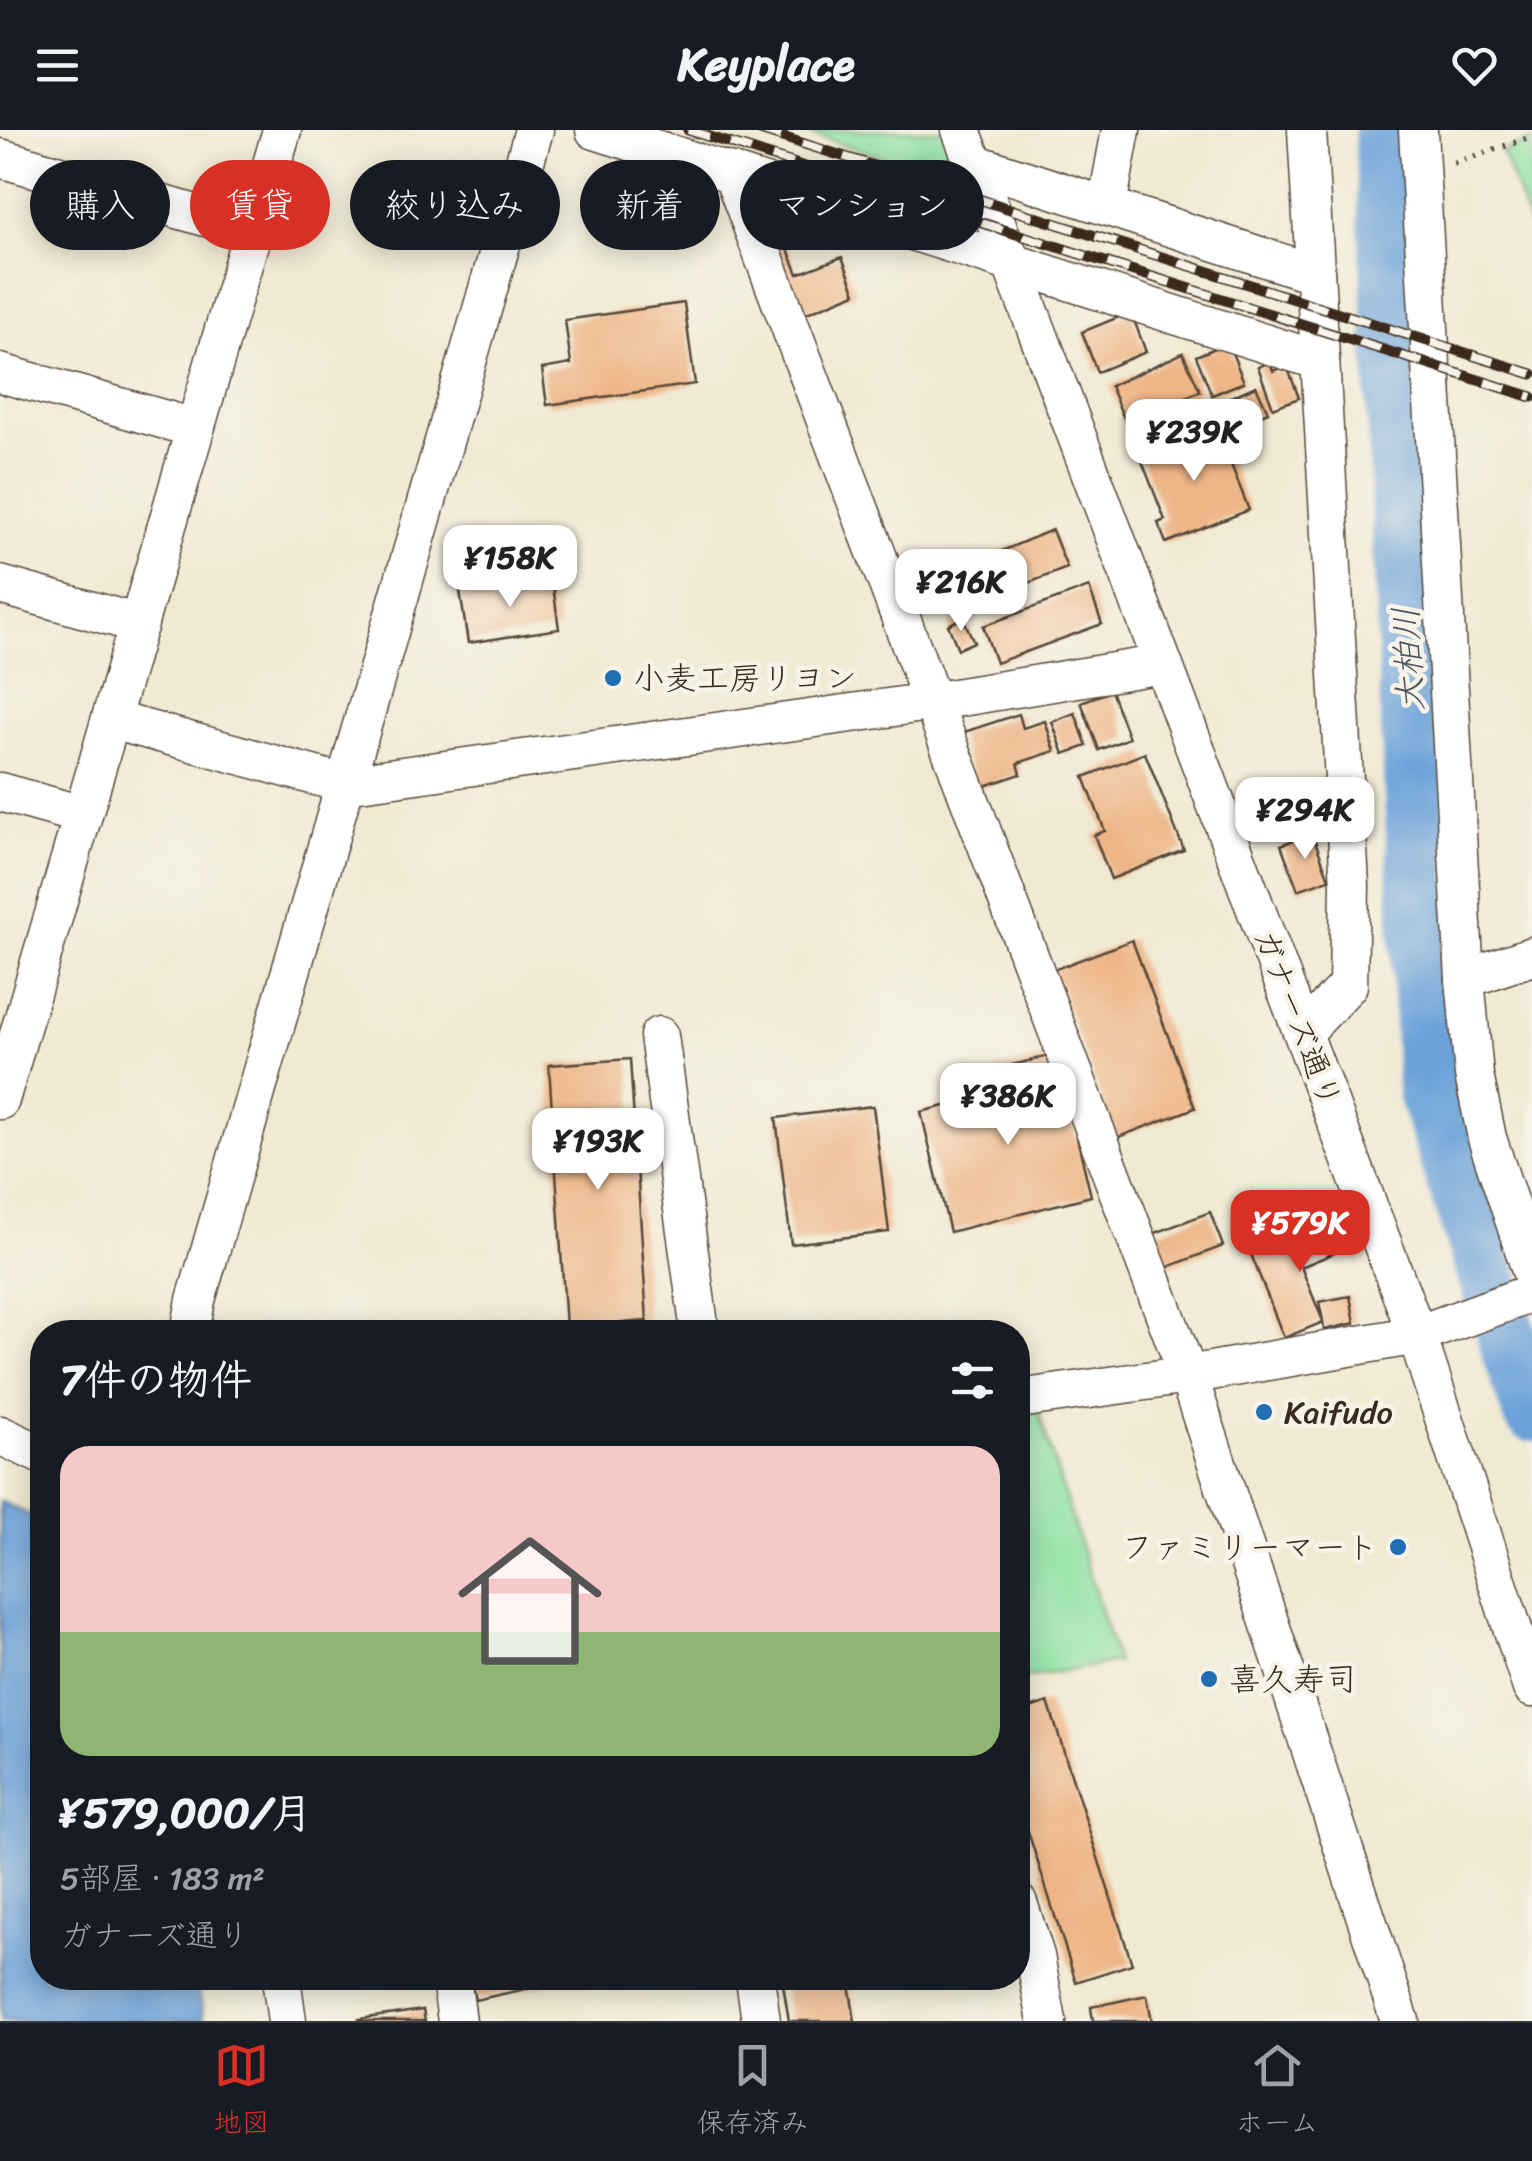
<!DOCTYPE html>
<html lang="ja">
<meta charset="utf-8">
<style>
body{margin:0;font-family:Sriracha,"Klee One",sans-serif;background:#242831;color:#f1f3f6;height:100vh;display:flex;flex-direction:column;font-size:38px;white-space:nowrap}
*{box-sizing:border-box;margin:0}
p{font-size:32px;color:#9ea1a6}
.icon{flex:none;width:55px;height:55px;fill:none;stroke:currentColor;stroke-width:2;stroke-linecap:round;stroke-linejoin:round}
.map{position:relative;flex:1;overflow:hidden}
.details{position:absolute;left:30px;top:1190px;width:1000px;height:670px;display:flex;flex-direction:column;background:#171b24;border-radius:40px;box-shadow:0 5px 25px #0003}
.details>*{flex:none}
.top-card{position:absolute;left:30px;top:30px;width:1000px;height:90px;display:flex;gap:20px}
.price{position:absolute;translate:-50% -85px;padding:0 22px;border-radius:20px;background:#fff;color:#222;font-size:32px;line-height:65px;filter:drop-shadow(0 2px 5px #0008)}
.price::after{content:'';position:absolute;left:50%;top:60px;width:30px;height:22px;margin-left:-15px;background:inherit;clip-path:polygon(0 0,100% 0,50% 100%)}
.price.selected{background:#d93025;color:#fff}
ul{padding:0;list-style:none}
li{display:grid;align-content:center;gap:20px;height:530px;padding:0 30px}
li+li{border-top:2px solid #363941}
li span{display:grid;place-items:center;height:310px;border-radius:30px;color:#555}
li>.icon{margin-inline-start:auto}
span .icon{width:180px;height:180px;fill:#fffc;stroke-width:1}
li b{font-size:42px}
h2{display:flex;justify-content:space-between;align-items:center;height:120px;padding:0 30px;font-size:42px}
.pill{padding:0 35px;border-radius:45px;background:#171b24;box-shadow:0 5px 25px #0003;font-size:35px;line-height:90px}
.pill.selected{background:#d93025;color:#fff}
header{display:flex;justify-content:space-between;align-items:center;height:130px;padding:0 30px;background:#171b24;font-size:45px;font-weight:800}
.dock{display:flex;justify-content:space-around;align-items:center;height:140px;border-top:2px solid #363941;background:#171b24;font-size:28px;color:#9ea1a6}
.dock a{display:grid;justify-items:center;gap:5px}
.dock .selected{color:#d93025}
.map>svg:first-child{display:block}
.green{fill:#8be1a3;stroke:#638660;stroke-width:2.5}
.water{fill:#6ba1d9;stroke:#53667c;stroke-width:2.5}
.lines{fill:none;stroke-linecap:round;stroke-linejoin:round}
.river{stroke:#6ba1d9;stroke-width:60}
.building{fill:#eeb687}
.minor-casing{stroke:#564739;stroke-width:41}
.path{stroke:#564739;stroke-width:6;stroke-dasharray:2.5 8;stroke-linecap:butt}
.minor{stroke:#fff;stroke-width:38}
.rail-casing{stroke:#3b2a1e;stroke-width:11}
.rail{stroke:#f7f3e8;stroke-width:8;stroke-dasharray:22;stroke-linecap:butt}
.poi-dot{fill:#1f6fb2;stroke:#f7f3e8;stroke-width:4}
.labels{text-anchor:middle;stroke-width:9;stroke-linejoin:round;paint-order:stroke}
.poi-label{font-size:32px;fill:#3b2a1e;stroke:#f7f3e8;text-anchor:start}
.street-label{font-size:32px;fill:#3b2a1e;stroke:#f7f3e8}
.water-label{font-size:35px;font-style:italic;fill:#4c545f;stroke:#f7f3e8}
</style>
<header><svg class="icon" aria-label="menu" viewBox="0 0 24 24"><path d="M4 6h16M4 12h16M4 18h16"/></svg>Keyplace<svg class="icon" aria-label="heart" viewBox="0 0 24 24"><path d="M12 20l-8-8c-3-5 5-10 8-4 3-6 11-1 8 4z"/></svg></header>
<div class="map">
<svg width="1532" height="1891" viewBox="0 0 1532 1891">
<rect width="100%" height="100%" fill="#f7f3e8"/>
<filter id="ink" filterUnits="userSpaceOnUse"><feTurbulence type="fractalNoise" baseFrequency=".01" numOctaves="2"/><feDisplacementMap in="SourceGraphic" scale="20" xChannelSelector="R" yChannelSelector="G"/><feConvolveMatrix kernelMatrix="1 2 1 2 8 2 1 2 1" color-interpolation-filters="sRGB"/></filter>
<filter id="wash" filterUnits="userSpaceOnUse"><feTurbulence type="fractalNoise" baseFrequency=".0048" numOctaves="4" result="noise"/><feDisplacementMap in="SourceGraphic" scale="40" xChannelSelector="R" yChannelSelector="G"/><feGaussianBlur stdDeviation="2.25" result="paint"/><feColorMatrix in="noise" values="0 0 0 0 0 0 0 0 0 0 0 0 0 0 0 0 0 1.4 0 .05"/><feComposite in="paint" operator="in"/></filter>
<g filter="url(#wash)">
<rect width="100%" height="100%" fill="#f0ead3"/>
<g class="green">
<path d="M798 0H952L973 56Z"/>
<path d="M1532 10V101L1502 22Z"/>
<path d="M1038 1281 1117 1532 1018 1549V1284Z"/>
</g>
<path class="water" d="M0 1371 42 1391V1848H197L204 1891H1Z"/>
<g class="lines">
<path class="river" d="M1384 0 1427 961 1532 1282"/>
</g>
<g id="blocks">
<g class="building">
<path d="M781 102 798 144 842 127 856 163 797 187 767 108Z"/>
<path d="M684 173 695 254 547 275 542 239 571 234 565 190Z"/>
<path d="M1131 182 1146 222 1097 242 1082 202Z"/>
<path d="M1228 213 1244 252 1212 265 1196 226Z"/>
<path d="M1183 223 1200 261 1126 293 1110 256Z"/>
<path d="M1270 232 1273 241 1287 236 1299 268 1273 278 1258 237Z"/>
<path d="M1256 256 1268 282 1227 300 1215 274Z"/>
<path d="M1216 296 1249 380 1166 413 1158 393 1165 390 1140 326Z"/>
<path d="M1052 400 1067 438 1026 454 1022 445 994 456 978 450 971 434Z"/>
<path d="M552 448 559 499 468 513 460 461Z"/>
<path d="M1089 457 1102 494 996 533 983 496Z"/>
<path d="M963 488 974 512 958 519 948 495Z"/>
<path d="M1111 561 1129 608 1099 620 1081 572Z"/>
<path d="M1075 583 1087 616 1064 624 1052 592Z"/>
<path d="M1019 584 1023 598 1045 591 1055 621 1018 633 1021 644 976 659 958 604Z"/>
<path d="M1145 623 1184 720 1111 749 1094 705 1105 701 1084 647Z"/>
<path d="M1317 650 1324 673 1291 684 1284 661Z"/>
<path d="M1312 703 1329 749 1298 760 1281 715Z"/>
<path d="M1132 810 1195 978 1116 1008 1053 840Z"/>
<path d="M1057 924 1091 1066 950 1102 921 982 993 964 996 939Z"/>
<path d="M630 929 647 1191 566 1197 549 935Z"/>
<path d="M873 976 889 1102 791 1114 776 988Z"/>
<path d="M1328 1081 1344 1119 1301 1137 1323 1191 1319 1172 1350 1166 1355 1193 1324 1200 1323 1192 1284 1208 1247 1114Z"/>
<path d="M1210 1082 1223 1116 1163 1139 1150 1105Z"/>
<path d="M1048 1572 1132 1834 1076 1852 1018 1670V1582Z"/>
<path d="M470 1848H548L549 1854 475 1870Z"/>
<path d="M782 1848H848L855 1891H789Z"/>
<path d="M1147 1865 1152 1891H1093L1091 1877Z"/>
<path d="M423 1880 425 1891H359V1889Z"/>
</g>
</g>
</g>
<g filter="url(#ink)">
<use href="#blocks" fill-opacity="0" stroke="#564739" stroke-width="2.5"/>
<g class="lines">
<g class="minor-casing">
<g id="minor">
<path d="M595 0 1320 231"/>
<path d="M961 0 1417 1205 1532 1558"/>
<path d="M1418 0 1465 849 1474 945 1487 1008 1532 1143"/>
<path d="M0 28 251 100"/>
<path d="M973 33 1315 144"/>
<path d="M732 43 1188 1245 1400 1891"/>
<path d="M1107 76 1121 0"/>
<path d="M0 243 194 298"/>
<path d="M0 455 139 494"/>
<path d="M112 590 345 654 930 572 1163 534"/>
<path d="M0 662 82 685"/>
<path d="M1465 849 1532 826"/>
<path d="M1304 902 1348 855 1350 755 1307 0"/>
<path d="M659 906 700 1202"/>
<path d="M0 970 282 0"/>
<path d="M190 1202 196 1170 534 0"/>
<path d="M1018 1269 1188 1245 1417 1205 1532 1163"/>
<path d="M0 1305 42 1325"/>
<path d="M1018 1773 1035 1826 1047 1891"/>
<path d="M281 1848 287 1891"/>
<path d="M451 1848 457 1891"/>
<path d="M755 1848 761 1891"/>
</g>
</g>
<path class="path" d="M1454 33 1532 7"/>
<use href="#minor" class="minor"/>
<g class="rail-casing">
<g id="rail">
<path d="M688 0 1532 267"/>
<path d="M760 0 1532 244"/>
</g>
</g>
<use href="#rail" class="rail"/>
</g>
</g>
<g class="poi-dot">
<circle cx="613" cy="548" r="10"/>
<circle cx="1264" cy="1282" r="10"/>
<circle cx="1398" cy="1417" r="10"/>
<circle cx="1209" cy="1549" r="10"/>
</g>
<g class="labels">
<g class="poi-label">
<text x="633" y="559">小麦工房リヨン</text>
<text x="1284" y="1293">Kaifudo</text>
<text x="1378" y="1428" text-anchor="end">ファミリーマート</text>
<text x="1229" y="1560">喜久寿司</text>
</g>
<g class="street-label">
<text transform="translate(1298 888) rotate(69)" y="11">ガナーズ通り</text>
</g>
<g class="water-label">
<text transform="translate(1408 529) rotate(-93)" y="12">大柏川</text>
</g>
</g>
</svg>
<b class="price" style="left:1194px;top:354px">¥239K</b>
<b class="price" style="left:510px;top:480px">¥158K</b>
<b class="price" style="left:961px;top:504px">¥216K</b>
<b class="price" style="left:1305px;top:732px">¥294K</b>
<b class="price" style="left:1008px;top:1018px">¥386K</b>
<b class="price" style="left:598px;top:1063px">¥193K</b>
<b class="price selected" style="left:1300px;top:1145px">¥579K</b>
<div class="top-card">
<a class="pill">購入</a>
<a class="pill selected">賃貸</a>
<a class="pill">絞り込み</a>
<a class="pill">新着</a>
<a class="pill">マンション</a>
</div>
<section class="details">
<h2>7件の物件<svg class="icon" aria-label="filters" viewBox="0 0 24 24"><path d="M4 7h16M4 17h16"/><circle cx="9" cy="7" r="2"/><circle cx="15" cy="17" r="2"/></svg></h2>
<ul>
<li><span style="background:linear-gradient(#f6c9c9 60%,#8fb573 0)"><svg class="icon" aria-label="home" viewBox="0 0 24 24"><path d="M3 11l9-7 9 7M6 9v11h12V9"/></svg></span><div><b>¥579,000/月</b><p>5部屋 · 183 m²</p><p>ガナーズ通り</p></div></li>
</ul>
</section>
</div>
<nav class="dock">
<a class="selected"><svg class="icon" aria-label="map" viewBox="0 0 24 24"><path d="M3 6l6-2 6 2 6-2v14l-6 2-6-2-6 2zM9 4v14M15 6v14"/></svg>地図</a>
<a><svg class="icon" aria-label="saved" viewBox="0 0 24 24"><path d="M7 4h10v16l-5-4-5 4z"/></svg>保存済み</a>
<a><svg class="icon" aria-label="home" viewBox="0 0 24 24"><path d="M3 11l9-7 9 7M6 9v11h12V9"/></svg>ホーム</a>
</nav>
